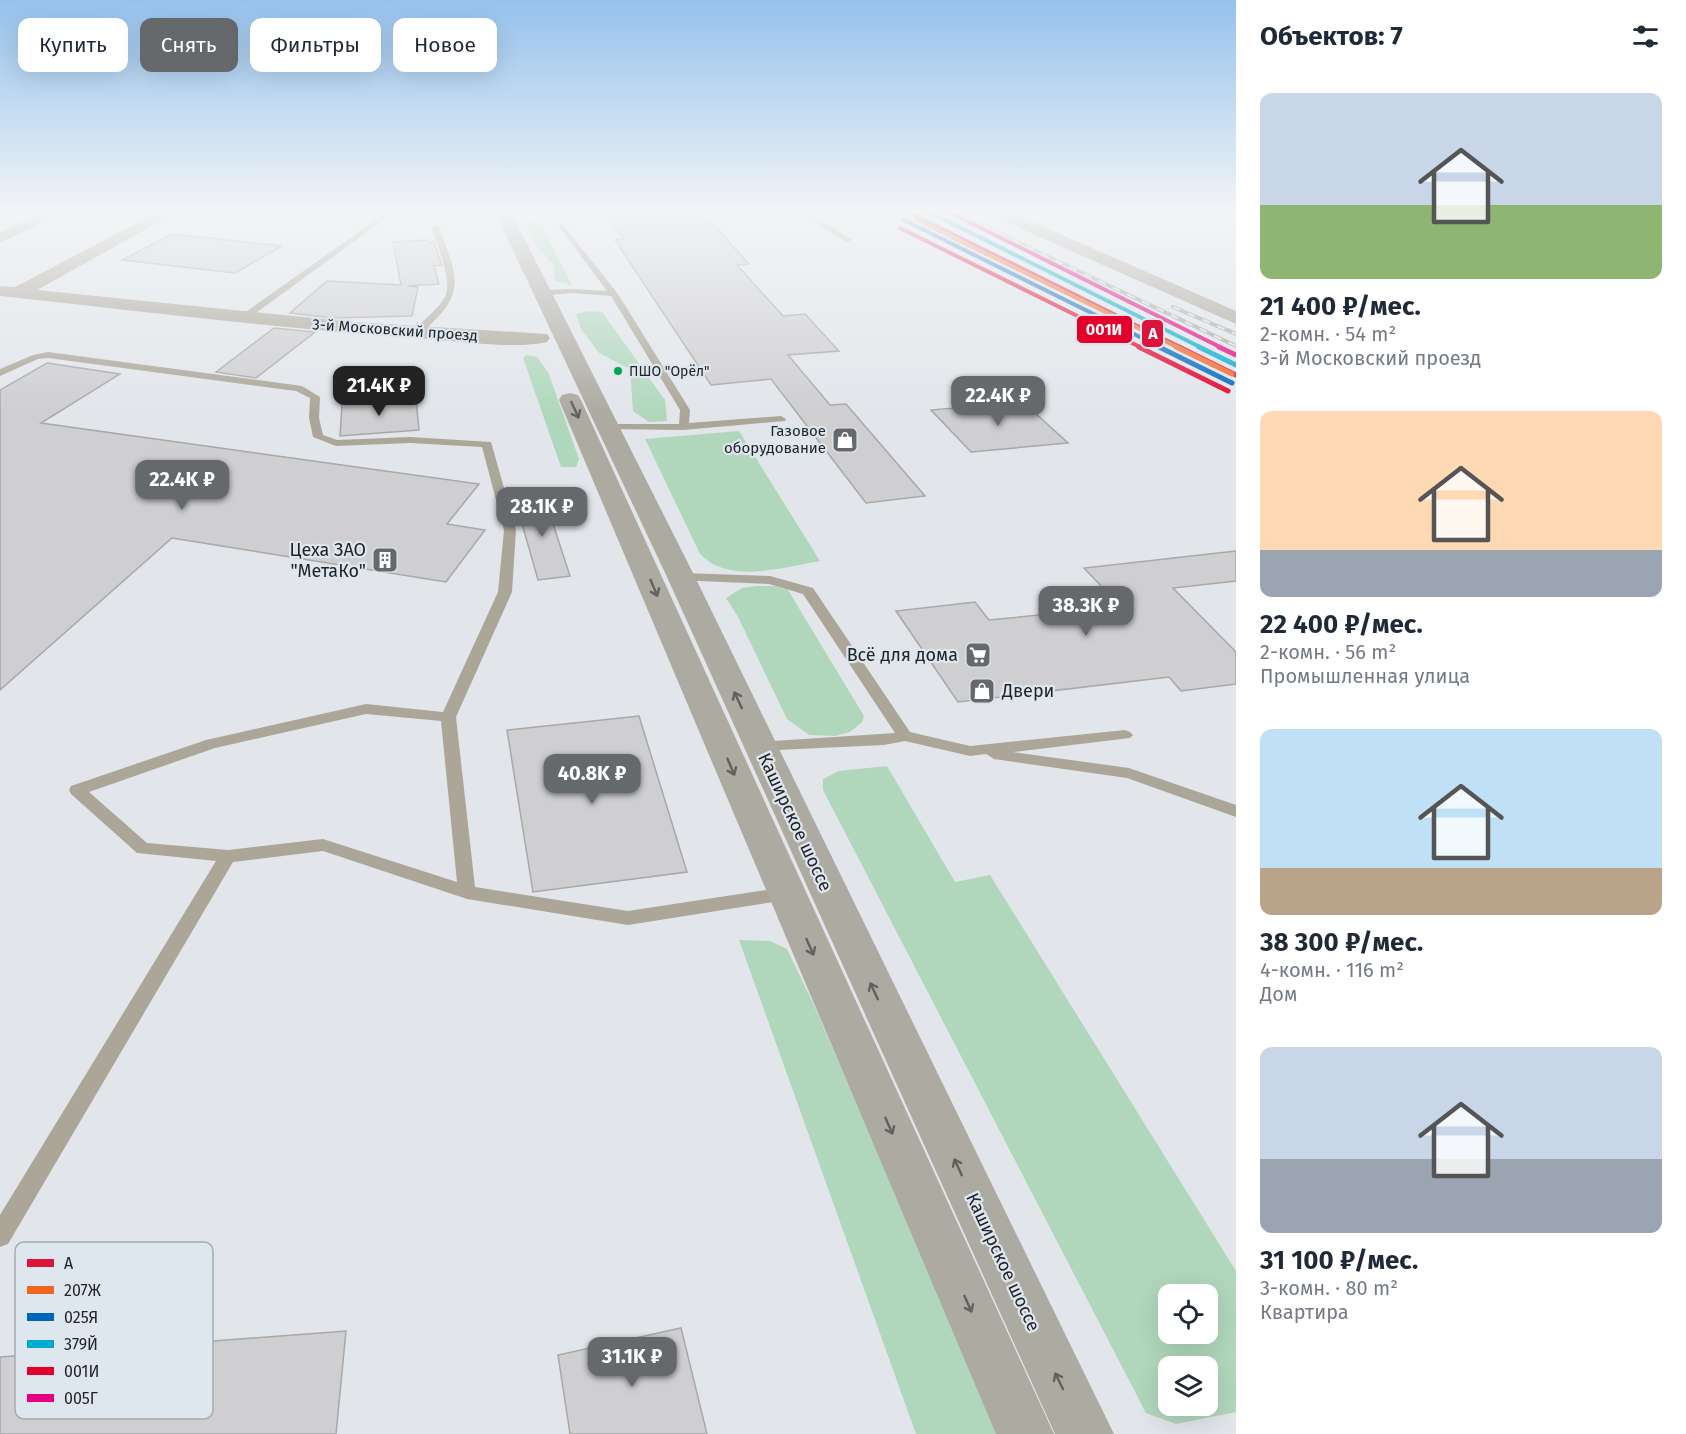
<!DOCTYPE html>
<html lang="ru">
<meta charset="utf-8">
<style>
body{margin:0;font-family:"Fira Sans",sans-serif;background:#f2f2f3;color:#1f2937;height:100vh;display:flex;flex-direction:column;font-size:22px;white-space:nowrap}
*{box-sizing:border-box;margin:0}
p{font-size:20px;color:#747a83}
.icon{flex:none;width:33px;height:33px;fill:none;stroke:currentColor;stroke-width:2;stroke-linecap:round;stroke-linejoin:round}
.map{position:relative;flex:1;overflow:hidden}
.details{display:flex;flex-direction:column;background:#fff;width:450px}
.details>*{flex:none}
.banner{position:absolute;left:18px;top:18px;width:570px;height:54px;display:flex;gap:12px}
.controls{position:absolute;left:1158px;top:1284px;display:grid;gap:12px}
.controls a{display:grid;place-items:center;width:60px;height:60px;border-radius:12px;background:#fff;box-shadow:0 6px 24px #0002;font-size:30px}
.price{position:absolute;translate:-50% -51px;padding:0 14px;border-radius:12px;background:#65696c;color:#fff;font-size:20px;line-height:39px;filter:drop-shadow(0 2px 3px #0008)}
.price::after{content:'';position:absolute;left:50%;top:36px;width:18px;height:14px;margin-left:-9px;background:inherit;clip-path:polygon(0 0,100% 0,50% 100%)}
.price.on{background:#222;color:#fff}
ul{padding:0;list-style:none}
li{display:grid;align-content:center;gap:12px;height:318px;padding:0 24px}
li span{display:grid;place-items:center;height:186px;border-radius:12px;color:#555}
li>.icon{margin-inline-start:auto}
span .icon{width:108px;height:108px;fill:#fffc;stroke-width:1}
li b{font-size:26px}
h2{display:flex;justify-content:space-between;align-items:center;height:72px;padding:0 24px;font-size:26px}
.tag{padding:0 21px;border-radius:12px;background:#fff;box-shadow:0 6px 24px #0002;font-size:21px;line-height:54px}
.tag.on{background:#65696c;color:#fff}
main{display:flex;flex:1;min-height:0}
.map>svg:first-child{display:block}
.green{fill:#b0d7bc;fill-rule:evenodd}
.building{fill:#cfced0;stroke:#a8a7a9;stroke-width:1.5}
.lines{fill:none;stroke-linecap:round;stroke-linejoin:round}
.service{fill:#aca699;fill-rule:evenodd}
.minor{fill:#aca699;fill-rule:evenodd}
.tertiary{fill:#aca699;fill-rule:evenodd}
.primary{fill:#adaaa1;fill-rule:evenodd}
.rail-casing{stroke:#acaaa5;stroke-width:4}
.rail{stroke:#dee6ee;stroke-width:2;stroke-dasharray:8;stroke-linecap:butt}
.rail-1-far1-casing{stroke:#dee6ee;stroke-width:6}
.rail-1-casing{stroke:#dee6ee;stroke-width:8}
.rail-2-far1-casing{stroke:#dee6ee;stroke-width:6}
.rail-2-casing{stroke:#dee6ee;stroke-width:8}
.rail-3-far1-casing{stroke:#dee6ee;stroke-width:6}
.rail-3-casing{stroke:#dee6ee;stroke-width:8}
.rail-4-far1-casing{stroke:#dee6ee;stroke-width:6}
.rail-4-casing{stroke:#dee6ee;stroke-width:8}
.rail-5-far1-casing{stroke:#dee6ee;stroke-width:6}
.rail-5-casing{stroke:#dee6ee;stroke-width:8}
.rail-6-far1-casing{stroke:#dee6ee;stroke-width:6}
.rail-6-casing{stroke:#dee6ee;stroke-width:8}
.rail-1-far1{stroke:#dc143c;stroke-width:4}
.rail-1{stroke:#dc143c;stroke-width:5}
.rail-2-far1{stroke:#f26522;stroke-width:4}
.rail-2{stroke:#f26522;stroke-width:5}
.rail-3-far1{stroke:#0065bd;stroke-width:4}
.rail-3{stroke:#0065bd;stroke-width:5}
.rail-4-far1{stroke:#00a9ce;stroke-width:4}
.rail-4{stroke:#00a9ce;stroke-width:5}
.rail-5-far1{stroke:#e4002b;stroke-width:4}
.rail-5{stroke:#e4002b;stroke-width:5}
.rail-6-far1{stroke:#e5007d;stroke-width:4}
.rail-6{stroke:#e5007d;stroke-width:5}
.oneway{stroke:#61615e}
.bus-dot{fill:#00a651;stroke:#dee6ee;stroke-width:2}
.labels{text-anchor:middle;stroke-width:4.5;stroke-linejoin:round;paint-order:stroke}
.far-bus-label{font-size:14px;fill:#222528;stroke:#dee6ee;text-anchor:start}
.far-street-label{font-size:15px;fill:#222528;stroke:#dee6ee}
.far-poi-label{font-size:15px;fill:#222528;stroke:#dee6ee;text-anchor:end}
.poi-label{font-size:18px;fill:#222528;stroke:#dee6ee;text-anchor:end}
.street-label{font-size:18px;fill:#222528;stroke:#dee6ee}
.key{fill:#dee6ee;stroke:#a6acb3;stroke-width:1.5}
.key-label{font-size:16px;fill:#222528}
.line-badge{stroke:#dee6ee;stroke-width:2}
.badge-label{font-size:16px;text-anchor:middle;font-weight:bold;fill:#fff}
</style>
<main>
<div class="map">
<svg width="1236" height="1434" viewBox="0 0 1236 1434">
<rect width="100%" height="100%" fill="#e2e6ea"/>
<g class="green">
<path d="M539 221 572 285 555 281 554 265 537 247 523 222Z"/>
<path d="M588 311 602 312 665 400 667 421 649 422 633 411 630 369 599 353 581 329 576 314Z"/>
<path d="M526 355 537 357 548 372 579 459 576 467H561L523 358Z"/>
<path d="M739 431 820 561C783 567 729 585 700 554L645 439Z"/>
<path d="M757 586H775L788 590 864 716 862 722 850 732 835 736 809 735 787 719 738 617 726 598 742 588Z"/>
<path d="M887 766 955 882 990 875 1236 1271V1412L1176 1424 1146 1413 823 790V779L839 771ZM1168 1294H1208V1334H1168ZM1168 1366H1208V1406H1168Z"/>
<path d="M739 940 770 941 787 949 813 1003 1000 1434H916Z"/>
</g>
<g class="building">
<path d="M604 212H702L749 264 737 265 783 316 805 314 839 351 788 355 830 405 846 404 925 496 866 503 771 379 711 385 615 240 624 239Z"/>
<path d="M173 234 282 246 235 273 122 260Z"/>
<path d="M428 240V242H434L441 263 442 265 434 266 439 284 407 286 418 287 412 316 333 318 290 313 327 281 401 285 393 242Z"/>
<path d="M274 328 315 332 256 378 216 372Z"/>
<path d="M47 363 120 374 41 423 479 484 447 524 485 530 446 582 172 538 0 690V390Z"/>
<path d="M416 398 419 430 340 436 342 404Z"/>
<path d="M1023 402 1068 443 971 452 931 410Z"/>
<path d="M544 496 570 576 538 580 515 499Z"/>
<path d="M1236 551V581L1173 588 1236 652V684L1181 691 1169 677 958 702 896 611 975 602 989 620 1121 607 1084 568Z"/>
<path d="M639 716 687 872 533 892 507 730Z"/>
<path d="M681 1328 707 1434H570L558 1355Z"/>
<path d="M346 1331 336 1434H0V1357Z"/>
</g>
<g class="lines">
<g class="service">
<path d="M387 212H395L246 320H240V316Z"/>
<path d="M800 212H808L853 240 846 242Z"/>
<path d="M561 222 618 294 690 410 689 423 781 416 786 419 785 421 684 430 604 429V425L608 424H679L680 410 611 296 572 293 541 296 537 293 541 290 572 289 607 291 557 224Z"/>
<path d="M436 226 440 228C451 265 468 286 437 318 431 324 424 332 416 336L412 333 413 331C423 320 438 310 445 297 453 281 437 245 432 228Z"/>
<path d="M48 352 302 386 320 397 319 418 323 435 337 440 410 437 491 442 516 530 512 592 456 717 475 887 628 911 786 887 792 889 795 894 792 899 628 925 467 899 323 851 233 862 8 1244 0 1247V1215L216 861 137 853 71 794 69 790 71 786 206 740 366 704 443 712 498 592 504 530 482 447 410 443 336 446 313 437 309 418 310 398 296 391 48 358 38 359 0 376V369L33 355ZM366 714 441 721 457 882 323 839 228 850 147 843 89 792 215 748Z"/>
<path d="M681 573 770 576 813 588 910 732 970 746 1125 730 1130 732 1133 735 1130 738 1013 752 1129 768 1236 805V817L1127 778 994 759 986 754 970 756 905 741 884 745 755 751 752 747 755 743 760 742 895 733 803 594 769 584 676 580 675 577Z"/>
</g>
<g class="minor">
<path d="M44 212H64L0 243V232Z"/>
<path d="M158 212H177L37 290 353 322 547 334 550 338 547 342C514 350 451 340 415 338 277 328 138 311 0 296V286L15 287Z"/>
</g>
<path class="tertiary" d="M988 212H1010L1236 311V324L990 215Z"/>
<g class="primary">
<path d="M495 212H511L695 577 1114 1434H1055L667 577Z"/>
<path d="M570 393 578 395 581 400 1054 1434H996L559 400 562 395Z"/>
</g>
<g class="rail-casing">
<g id="rail">
<path d="M954 212 1236 346"/>
<path d="M1173 307 1236 334"/>
</g>
</g>
<use href="#rail" class="rail"/>
<g class="rail-1-far1-casing">
<path id="rail-1-far1" d="M908 212 1182 348"/>
</g>
<g class="rail-1-casing">
<path id="rail-1" d="M1179 347 1236 375"/>
</g>
<g class="rail-2-far1-casing">
<path id="rail-2-far1" d="M917 220 1179 348"/>
</g>
<g class="rail-2-casing">
<path id="rail-2" d="M1176 347 1232 374"/>
</g>
<g class="rail-3-far1-casing">
<path id="rail-3-far1" d="M904 220 1162 348"/>
</g>
<g class="rail-3-casing">
<path id="rail-3" d="M1159 347 1232 383"/>
</g>
<g class="rail-4-far1-casing">
<path id="rail-4-far1" d="M929 212 1202 348"/>
</g>
<g class="rail-4-casing">
<path id="rail-4" d="M1199 347 1236 365"/>
</g>
<g class="rail-5-far1-casing">
<path id="rail-5-far1" d="M900 228 1142 348"/>
</g>
<g class="rail-5-casing">
<path id="rail-5" d="M1139 347 1228 391"/>
</g>
<g class="rail-6-far1-casing">
<path id="rail-6-far1" d="M949 212 1222 348"/>
</g>
<g class="rail-6-casing">
<path id="rail-6" d="M1219 347 1236 355"/>
</g>
<use href="#rail-1-far1" class="rail-1-far1"/>
<use href="#rail-1" class="rail-1"/>
<use href="#rail-2-far1" class="rail-2-far1"/>
<use href="#rail-2" class="rail-2"/>
<use href="#rail-3-far1" class="rail-3-far1"/>
<use href="#rail-3" class="rail-3"/>
<use href="#rail-4-far1" class="rail-4-far1"/>
<use href="#rail-4" class="rail-4"/>
<use href="#rail-5-far1" class="rail-5-far1"/>
<use href="#rail-5" class="rail-5"/>
<use href="#rail-6-far1" class="rail-6-far1"/>
<use href="#rail-6" class="rail-6"/>
</g>
<defs><path id="oneway-shaft" d="M-6 0H5M1.5-3L5.5 0L1.5 3" fill="none" stroke-width="1.6" stroke-linecap="round" stroke-linejoin="round" transform="scale(1.5)"/></defs>
<g class="oneway">
<use href="#oneway-shaft" transform="translate(575 410) rotate(65)"/>
<use href="#oneway-shaft" transform="translate(654 588) rotate(67)"/>
<use href="#oneway-shaft" transform="translate(738 700) rotate(-115)"/>
<use href="#oneway-shaft" transform="translate(731 767) rotate(67)"/>
<use href="#oneway-shaft" transform="translate(810 947) rotate(66)"/>
<use href="#oneway-shaft" transform="translate(874 991) rotate(-115)"/>
<use href="#oneway-shaft" transform="translate(889 1126) rotate(66)"/>
<use href="#oneway-shaft" transform="translate(958 1167) rotate(-115)"/>
<use href="#oneway-shaft" transform="translate(968 1304) rotate(66)"/>
<use href="#oneway-shaft" transform="translate(1059 1381) rotate(-116)"/>
</g>
<linearGradient id="sky" x2="0" y2="1"><stop stop-color="#95c2ed"/><stop offset="0.51" stop-color="#f2f4f6"/><stop offset="1" stop-color="#f2f4f6" stop-opacity="0"/></linearGradient>
<rect width="1236" height="413" fill="url(#sky)"/>
<defs>
<g id="shop-square" transform="scale(1.35)"><rect x="-9" y="-9" width="18" height="18" rx="4" fill="#65696c" stroke="#dee6ee"/><path d="M-5-2.5h2.3a2.7 3.5 0 0 1 5.4 0H5L5.5 6h-11ZM-1.5-2.5h3a1.5 2.3 0 0 0-3 0Z" fill="#fff"/></g>
<g id="building-square" transform="scale(1.35)"><rect x="-9" y="-9" width="18" height="18" rx="4" fill="#65696c" stroke="#dee6ee"/><path d="M-4-6H4V6H1V3H-1V6H-4ZM-2.5-4.3h1.7v1.8h-1.7ZM.8-4.3h1.7v1.8H.8ZM-2.5-1h1.7V.8h-1.7ZM.8-1h1.7V.8H.8Z" fill="#fff"/></g>
<g id="supermarket-square" transform="scale(1.35)"><rect x="-9" y="-9" width="18" height="18" rx="4" fill="#65696c" stroke="#dee6ee"/><path d="M-6-5.5h2.5l.6 2H6L4.5 2H-2.5L-4.4-4H-6ZM-1.5 3.2a1.3 1.3 0 1 0 .1 0ZM3 3.2a1.3 1.3 0 1 0 .1 0Z" fill="#fff"/></g>
</defs>
<g fill-rule="evenodd">
<use href="#shop-square" x="845" y="440"/>
<use href="#building-square" x="385" y="560"/>
<use href="#supermarket-square" x="978" y="655"/>
<use href="#shop-square" x="982" y="691"/>
</g>
<circle class="bus-dot" cx="618" cy="371" r="5"/>
<g class="labels">
<g class="far-bus-label">
<text x="629" y="376">ПШО "Орёл"</text>
</g>
<g class="far-street-label">
<text transform="translate(395 330) rotate(4)" y="5">3-й Московский проезд</text>
</g>
<g class="far-poi-label">
<text x="826" y="436">Газовое<tspan x="826" dy="17">оборудование</tspan></text>
</g>
<g class="poi-label">
<text x="366" y="556">Цеха ЗАО<tspan x="366" dy="21">"МетаКо"</tspan></text>
<text x="958" y="661">Всё для дома</text>
<text x="1002" y="697" text-anchor="start">Двери</text>
</g>
<g class="street-label">
<text transform="translate(795 822) rotate(65)" y="6">Каширское шоссе</text>
<text transform="translate(1003 1262) rotate(65)" y="6">Каширское шоссе</text>
</g>
</g>
<rect x="15" y="1242" width="198" height="177" rx="9" class="key"/>
<rect x="27" y="1259" width="27" height="8" fill="#dc143c"/>
<rect x="27" y="1286" width="27" height="8" fill="#f26522"/>
<rect x="27" y="1313" width="27" height="8" fill="#0065bd"/>
<rect x="27" y="1340" width="27" height="8" fill="#00a9ce"/>
<rect x="27" y="1367" width="27" height="8" fill="#e4002b"/>
<rect x="27" y="1394" width="27" height="8" fill="#e5007d"/>
<g class="key-label">
<text x="64" y="1269">A</text>
<text x="64" y="1296">207Ж</text>
<text x="64" y="1323">025Я</text>
<text x="64" y="1350">379Й</text>
<text x="64" y="1377">001И</text>
<text x="64" y="1404">005Г</text>
</g>
<g class="line-badge">
<rect x="1076" y="315" width="57" height="29" rx="6" fill="#e4002b"/>
<rect x="1141" y="319" width="23" height="29" rx="6" fill="#dc143c"/>
</g>
<g class="badge-label">
<text x="1104" y="335">001И</text>
<text x="1153" y="339">A</text>
</g>
</svg>
<div class="controls">
<a><svg class="icon" aria-label="locate" viewBox="0 0 24 24"><circle cx="12" cy="12" r="6"/><path d="M12 2v4M12 18v4M2 12h4M18 12h4"/></svg></a>
<a><svg class="icon" aria-label="layers" viewBox="0 0 24 24"><path d="M12 4l9 5-9 5-9-5zM3 14l9 5 9-5"/></svg></a>
</div>
<b class="price on" style="left:379px;top:417px">21.4K ₽</b>
<b class="price" style="left:998px;top:427px">22.4K ₽</b>
<b class="price" style="left:182px;top:511px">22.4K ₽</b>
<b class="price" style="left:542px;top:538px">28.1K ₽</b>
<b class="price" style="left:1086px;top:637px">38.3K ₽</b>
<b class="price" style="left:592px;top:805px">40.8K ₽</b>
<b class="price" style="left:632px;top:1388px">31.1K ₽</b>
<div class="banner">
<a class="tag">Купить</a>
<a class="tag on">Снять</a>
<a class="tag">Фильтры</a>
<a class="tag">Новое</a>
</div>
</div>
<section class="details">
<h2>Объектов: 7<svg class="icon" aria-label="filters" viewBox="0 0 24 24"><path d="M4 7h16M4 17h16"/><circle cx="9" cy="7" r="2"/><circle cx="15" cy="17" r="2"/></svg></h2>
<ul>
<li><span style="background:linear-gradient(#c9d6e8 60%,#8fb573 0)"><svg class="icon" aria-label="home" viewBox="0 0 24 24"><path d="M3 11l9-7 9 7M6 9v11h12V9"/></svg></span><div><b>21 400 ₽/мес.</b><p>2-комн. · 54 m²</p><p>3-й Московский проезд</p></div></li>
<li><span style="background:linear-gradient(#ffd9b3 75%,#9aa5b1 0)"><svg class="icon" aria-label="home" viewBox="0 0 24 24"><path d="M3 11l9-7 9 7M6 9v11h12V9"/></svg></span><div><b>22 400 ₽/мес.</b><p>2-комн. · 56 m²</p><p>Промышленная улица</p></div></li>
<li><span style="background:linear-gradient(#bfe0f5 75%,#b9a48a 0)"><svg class="icon" aria-label="home" viewBox="0 0 24 24"><path d="M3 11l9-7 9 7M6 9v11h12V9"/></svg></span><div><b>38 300 ₽/мес.</b><p>4-комн. · 116 m²</p><p>Дом</p></div></li>
<li><span style="background:linear-gradient(#c9d6e8 60%,#9aa5b1 0)"><svg class="icon" aria-label="home" viewBox="0 0 24 24"><path d="M3 11l9-7 9 7M6 9v11h12V9"/></svg></span><div><b>31 100 ₽/мес.</b><p>3-комн. · 80 m²</p><p>Квартира</p></div></li>
</ul>
</section>
</main>
